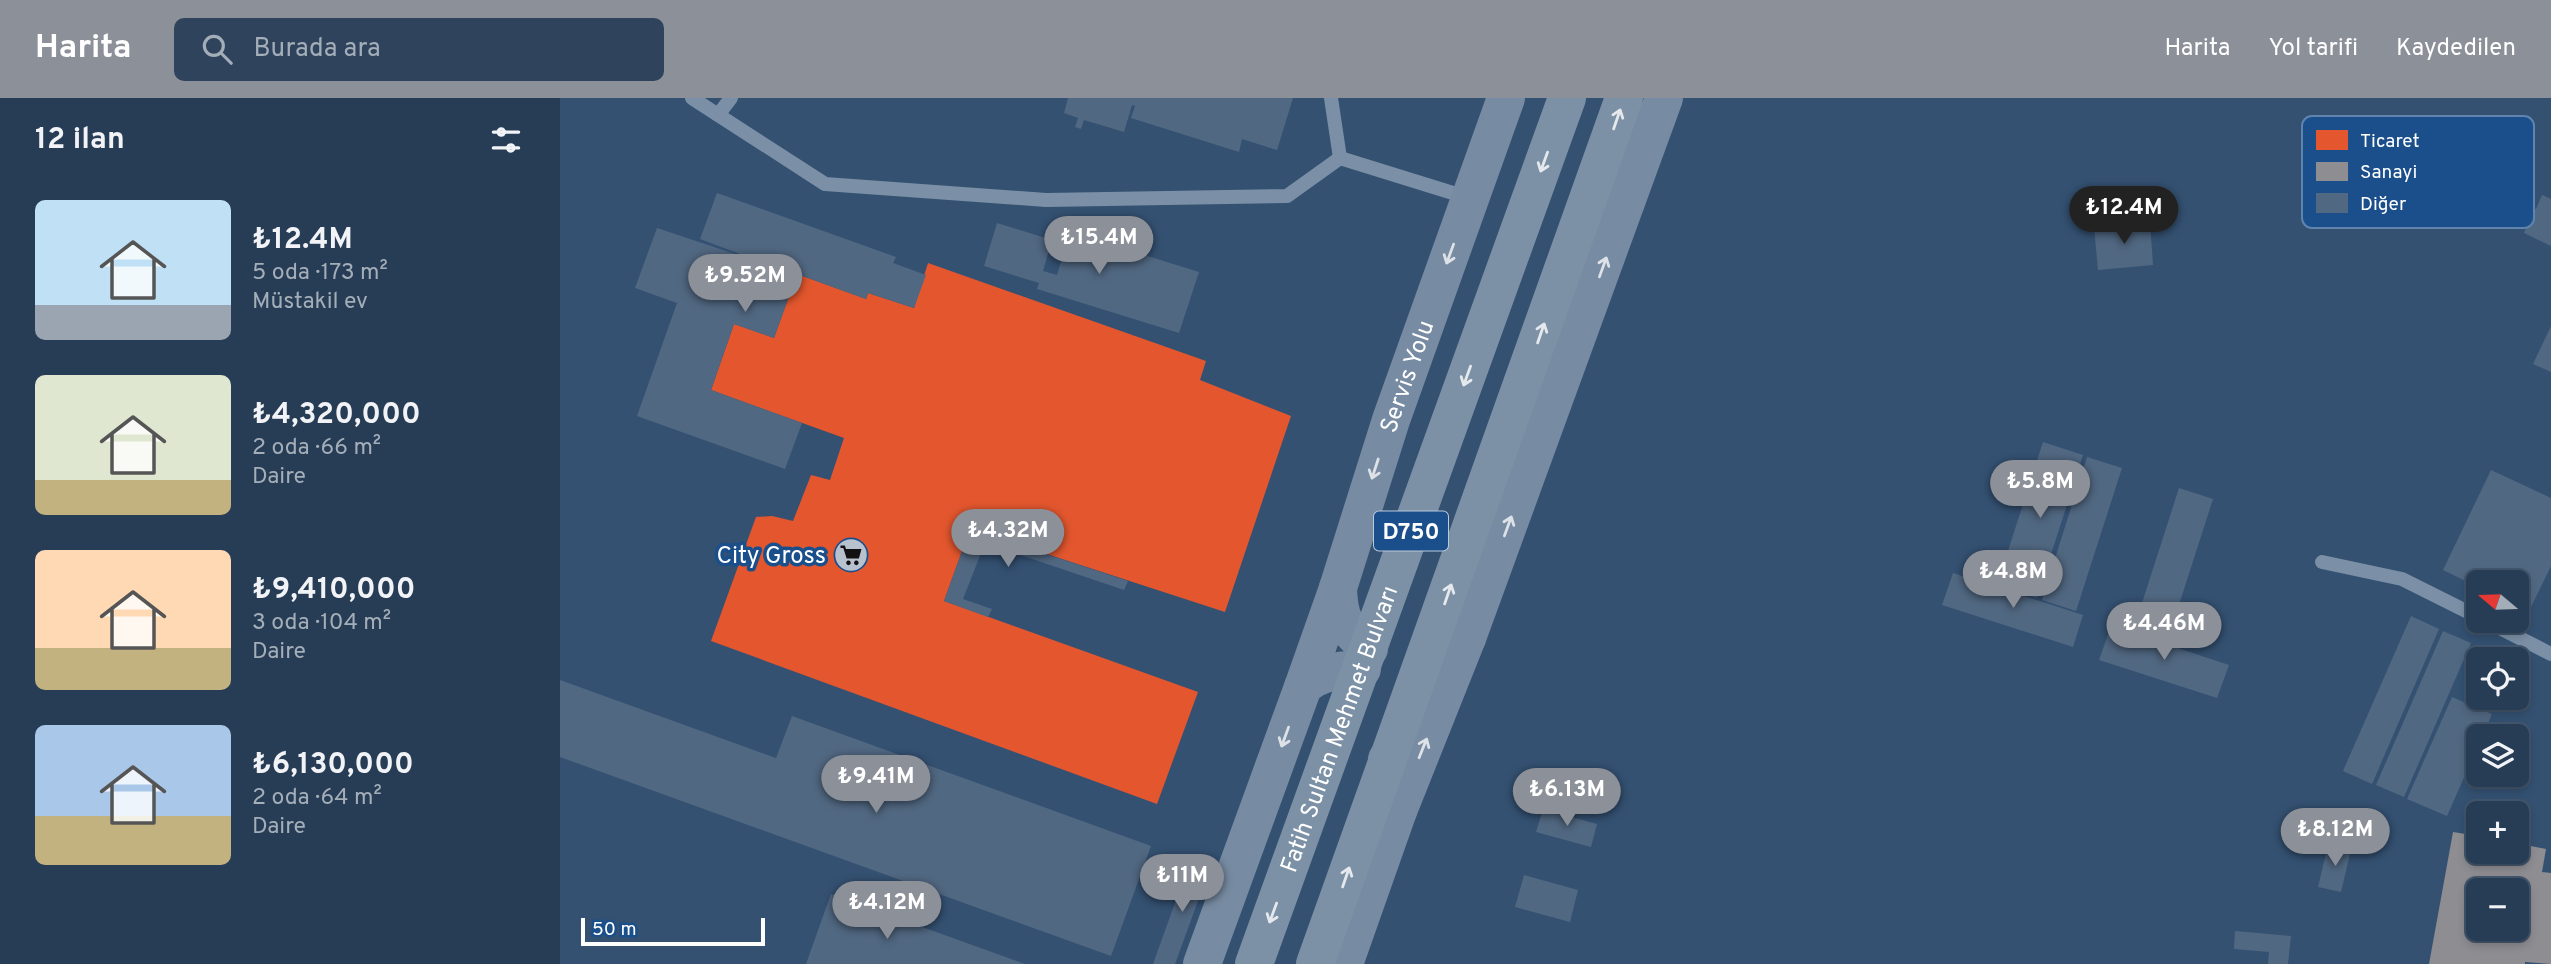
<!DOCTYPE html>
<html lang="tr">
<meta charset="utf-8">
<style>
body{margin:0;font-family:Overpass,sans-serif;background:#2f445c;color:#f1f3f6;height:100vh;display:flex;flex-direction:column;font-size:26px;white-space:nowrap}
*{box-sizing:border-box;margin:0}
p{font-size:23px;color:#a4aeb9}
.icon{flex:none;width:38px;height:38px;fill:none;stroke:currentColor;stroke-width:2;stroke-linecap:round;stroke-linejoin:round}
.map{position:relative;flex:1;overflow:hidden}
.panel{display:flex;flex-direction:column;background:#273d56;width:560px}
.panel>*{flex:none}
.needle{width:46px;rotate:289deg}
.tools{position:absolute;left:1906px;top:472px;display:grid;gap:14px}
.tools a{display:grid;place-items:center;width:63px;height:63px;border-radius:10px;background:#273d56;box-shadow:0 4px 10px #0003,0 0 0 2px #43566c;font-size:35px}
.scale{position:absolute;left:21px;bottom:18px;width:184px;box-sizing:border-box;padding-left:7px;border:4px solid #fff;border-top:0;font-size:19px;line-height:24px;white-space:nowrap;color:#fff;-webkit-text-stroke:5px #1b4f8b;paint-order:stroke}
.price{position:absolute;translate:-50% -60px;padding:0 16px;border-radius:24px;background:#8c9099;color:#fff;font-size:23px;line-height:46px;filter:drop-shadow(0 2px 4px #0008)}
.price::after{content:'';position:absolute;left:50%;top:42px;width:21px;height:16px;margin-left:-10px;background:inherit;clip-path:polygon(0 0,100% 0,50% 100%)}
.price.on{background:#222;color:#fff}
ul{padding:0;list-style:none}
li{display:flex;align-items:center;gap:21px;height:175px;padding:0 35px}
li span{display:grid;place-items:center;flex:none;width:196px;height:140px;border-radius:10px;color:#555}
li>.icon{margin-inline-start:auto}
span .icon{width:84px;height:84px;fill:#fffc;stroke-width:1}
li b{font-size:30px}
h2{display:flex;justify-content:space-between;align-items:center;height:84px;padding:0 35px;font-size:30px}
header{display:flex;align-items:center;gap:42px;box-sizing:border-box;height:98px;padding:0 35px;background:#8c9099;color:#fff}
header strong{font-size:33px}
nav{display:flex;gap:38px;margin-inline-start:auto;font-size:24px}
.search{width:490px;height:63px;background:#2f445c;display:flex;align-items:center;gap:18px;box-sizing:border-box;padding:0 24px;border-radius:10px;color:#a4aeb9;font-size:26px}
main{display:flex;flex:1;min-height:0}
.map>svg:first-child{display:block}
.shops{fill:#e4572e}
.industry{fill:#8d8d92;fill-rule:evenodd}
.building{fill:#516882}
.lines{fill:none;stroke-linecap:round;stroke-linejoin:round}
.lane{stroke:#7b90a6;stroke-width:14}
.secondary{stroke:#778ba2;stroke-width:38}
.highway{stroke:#7c91a5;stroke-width:38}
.oneway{stroke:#e5e9ed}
.oneway2{stroke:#dde2e8}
.labels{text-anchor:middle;stroke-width:7;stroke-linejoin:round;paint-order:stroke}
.shield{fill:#1b4f8b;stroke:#bbcadc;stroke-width:2}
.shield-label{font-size:23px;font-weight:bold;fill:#fff}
.street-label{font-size:24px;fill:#fff;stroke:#1b4f8b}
.poi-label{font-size:24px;fill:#fff;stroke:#1b4f8b;text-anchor:end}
.key{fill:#1b4f8b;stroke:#5f84ae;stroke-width:2}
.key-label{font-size:19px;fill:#fff}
</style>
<header>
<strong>Harita</strong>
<div class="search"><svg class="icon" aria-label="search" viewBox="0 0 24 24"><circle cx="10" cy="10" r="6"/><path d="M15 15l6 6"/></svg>Burada ara</div>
<nav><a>Harita</a><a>Yol tarifi</a><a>Kaydedilen</a></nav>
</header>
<main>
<section class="panel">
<h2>12 ilan<svg class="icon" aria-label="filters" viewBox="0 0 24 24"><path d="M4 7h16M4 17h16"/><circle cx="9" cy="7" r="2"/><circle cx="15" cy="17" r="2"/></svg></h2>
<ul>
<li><span style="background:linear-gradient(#bfe0f5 75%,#9aa5b1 0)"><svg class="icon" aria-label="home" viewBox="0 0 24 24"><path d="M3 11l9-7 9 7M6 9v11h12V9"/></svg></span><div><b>₺12.4M</b><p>5 oda · 173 m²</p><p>Müstakil ev</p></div></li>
<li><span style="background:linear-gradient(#dfe7d0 75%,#c2b280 0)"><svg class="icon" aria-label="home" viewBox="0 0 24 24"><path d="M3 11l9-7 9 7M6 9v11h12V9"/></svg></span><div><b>₺4,320,000</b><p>2 oda · 66 m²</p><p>Daire</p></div></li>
<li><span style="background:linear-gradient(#ffd9b3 70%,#c2b280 0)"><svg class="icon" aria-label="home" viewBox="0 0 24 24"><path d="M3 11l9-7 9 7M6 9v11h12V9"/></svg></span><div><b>₺9,410,000</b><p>3 oda · 104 m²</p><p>Daire</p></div></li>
<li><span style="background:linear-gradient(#a9c7e8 65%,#c2b280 0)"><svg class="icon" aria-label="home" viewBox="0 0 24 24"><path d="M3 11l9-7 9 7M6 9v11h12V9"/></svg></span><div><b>₺6,130,000</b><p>2 oda · 64 m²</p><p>Daire</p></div></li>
</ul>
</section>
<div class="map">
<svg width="1991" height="866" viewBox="0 0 1991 866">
<rect width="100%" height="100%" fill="#345172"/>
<path class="shops" d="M368 165 646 263 640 282 731 318 665 514 410 431 384 503 638 594 597 706 151 543 196 419 212 418 233 423 251 377 270 382 284 340 151 292 174 226 214 240 237 176 306 201 308 195 354 210Z"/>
<path class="industry" d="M1893 734 1918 738V754H1956V745L1986 751 1982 774 1991 775V866L1965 864V866H1869ZM1918 793H1956V831H1918Z"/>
<g class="building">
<path d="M508 0H733L717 52 682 41 679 54 571 20 575 8 572 7 564 34 524 22 521 31 515 29 518 20 504 15Z"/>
<path d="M157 95 336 159 333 165 366 177 354 210 308 195 306 201 237 176 214 240 174 226 151 292 242 325 225 371 77 318 117 205 75 190 97 130 217 170 140 141Z"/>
<path d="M1982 97 1991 101V148L1964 135 1970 121 1963 118 1968 107 1976 111Z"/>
<path d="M1590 124 1593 167 1538 172 1534 129Z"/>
<path d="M437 125 492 142 483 173 497 177 510 134 639 174 619 235 477 191 479 185 424 168Z"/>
<path d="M1991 228V274L1973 266Z"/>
<path d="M1483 344 1523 357 1477 500 1437 487Z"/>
<path d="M1527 359 1562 370 1516 513 1482 502Z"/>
<path d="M1931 372 1991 400V468L1969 513 1956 507V485H1918V489L1883 472Z"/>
<path d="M1619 390 1653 401 1607 544 1573 533Z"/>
<path d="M410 431 568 483 564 492 425 445 403 501 432 511 428 519 384 503Z"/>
<path d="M1393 475 1523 517 1513 549 1382 507Z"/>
<path d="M1851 518 1879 531 1812 686 1783 673Z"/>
<path d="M1551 528 1669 567 1657 600 1539 562Z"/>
<path d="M1883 533 1911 545 1844 699 1816 687Z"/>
<path d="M0 582 216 660 232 618 591 748 551 858 0 659Z"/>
<path d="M1892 599 1932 616 1922 639H1918V648L1887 718 1847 701Z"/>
<path d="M983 711 1037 726 1031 749 976 734Z"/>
<path d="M1768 747 1791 752 1781 794 1758 789Z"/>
<path d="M630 763 650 770 615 866H593Z"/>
<path d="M964 777 1018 792 1010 824 955 809Z"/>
<path d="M271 796 465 866H246Z"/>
<path d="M1675 833 1731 838 1728 866H1708L1709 854 1674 851Z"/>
</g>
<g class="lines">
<g class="lane">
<path d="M132 0 265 86 486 102 727 98 780 60"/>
<path d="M771 0 780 60"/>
<path d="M158 17 171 0"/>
<path d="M780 60 909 100"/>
<path d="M1762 464 1842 481 1918 519"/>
<path d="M1926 523 1991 556"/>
</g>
<g class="secondary">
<path id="s1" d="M809 551C785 530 779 522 778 490L831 322 946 0"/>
<path d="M865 562 907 540 1104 0"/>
<path d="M743 589 778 490"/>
<path d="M838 713 907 540"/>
<path d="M642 866 743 589C760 573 781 572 802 571"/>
<path d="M784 866 838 713 827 661"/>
</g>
<g class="highway">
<path id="s2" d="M694 866 1007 0"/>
<path d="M755 866 1064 0"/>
</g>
</g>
<defs><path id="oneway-shaft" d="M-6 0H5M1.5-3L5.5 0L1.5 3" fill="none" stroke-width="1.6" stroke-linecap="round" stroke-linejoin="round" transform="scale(1.75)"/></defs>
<g class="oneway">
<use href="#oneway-shaft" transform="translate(1057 21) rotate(-71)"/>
<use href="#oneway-shaft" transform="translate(984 64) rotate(110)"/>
<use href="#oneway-shaft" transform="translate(981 235) rotate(-71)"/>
<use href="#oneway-shaft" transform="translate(907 278) rotate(110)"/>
<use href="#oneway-shaft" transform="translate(888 496) rotate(-71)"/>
<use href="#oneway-shaft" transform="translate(786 779) rotate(-71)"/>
<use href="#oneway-shaft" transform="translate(713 815) rotate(110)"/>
</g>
<g class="oneway2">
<use href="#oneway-shaft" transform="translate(890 156) rotate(110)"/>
<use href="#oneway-shaft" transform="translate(1043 169) rotate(-70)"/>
<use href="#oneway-shaft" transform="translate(815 371) rotate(108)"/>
<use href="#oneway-shaft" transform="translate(948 428) rotate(-70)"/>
<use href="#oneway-shaft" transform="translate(725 639) rotate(110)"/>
<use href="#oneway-shaft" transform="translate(863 650) rotate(-68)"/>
</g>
<defs>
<g id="supermarket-disc" transform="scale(1.75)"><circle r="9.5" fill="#b8c2ce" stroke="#1b4f8b"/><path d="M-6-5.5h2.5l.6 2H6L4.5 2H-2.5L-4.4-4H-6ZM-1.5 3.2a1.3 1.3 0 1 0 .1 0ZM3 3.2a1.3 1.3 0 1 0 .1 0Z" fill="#111"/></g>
</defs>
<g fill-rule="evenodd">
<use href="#supermarket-disc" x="291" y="457"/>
</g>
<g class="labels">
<rect class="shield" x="814" y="413.5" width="74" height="39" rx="5"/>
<g class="shield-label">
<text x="851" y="441">D750</text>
</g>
<g class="street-label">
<text dy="8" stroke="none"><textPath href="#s1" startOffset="294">Servis Yolu</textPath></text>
<text dy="8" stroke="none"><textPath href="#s2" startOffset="250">Fatih Sultan Mehmet Bulvarı</textPath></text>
</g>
<g class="poi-label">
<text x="266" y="465">City Gross</text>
</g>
</g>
<rect x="1742" y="18" width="232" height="112" rx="10" class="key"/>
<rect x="1756" y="32" width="32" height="20" fill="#e4572e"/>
<rect x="1756" y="64" width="32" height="19" fill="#8d8d92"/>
<rect x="1756" y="95" width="32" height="20" fill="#516882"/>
<g class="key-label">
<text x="1800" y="49">Ticaret</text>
<text x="1800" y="80">Sanayi</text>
<text x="1800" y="112">Diğer</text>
</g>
</svg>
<div class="tools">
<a><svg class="needle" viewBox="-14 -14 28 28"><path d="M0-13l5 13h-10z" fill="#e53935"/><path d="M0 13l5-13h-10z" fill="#a4aeb9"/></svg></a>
<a><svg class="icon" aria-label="locate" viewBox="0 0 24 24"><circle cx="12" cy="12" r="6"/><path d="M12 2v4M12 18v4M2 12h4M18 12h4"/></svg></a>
<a><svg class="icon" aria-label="layers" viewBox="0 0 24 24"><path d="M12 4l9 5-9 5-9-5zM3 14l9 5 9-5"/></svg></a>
<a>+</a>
<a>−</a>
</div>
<div class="scale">50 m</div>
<b class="price on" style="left:1564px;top:148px">₺12.4M</b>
<b class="price" style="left:539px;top:178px">₺15.4M</b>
<b class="price" style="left:185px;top:216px">₺9.52M</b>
<b class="price" style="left:1480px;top:422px">₺5.8M</b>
<b class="price" style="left:448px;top:471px">₺4.32M</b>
<b class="price" style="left:1453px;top:512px">₺4.8M</b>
<b class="price" style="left:1604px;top:564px">₺4.46M</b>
<b class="price" style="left:316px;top:717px">₺9.41M</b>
<b class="price" style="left:1007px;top:730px">₺6.13M</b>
<b class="price" style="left:1775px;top:770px">₺8.12M</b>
<b class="price" style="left:622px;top:816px">₺11M</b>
<b class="price" style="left:327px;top:843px">₺4.12M</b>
</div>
</main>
